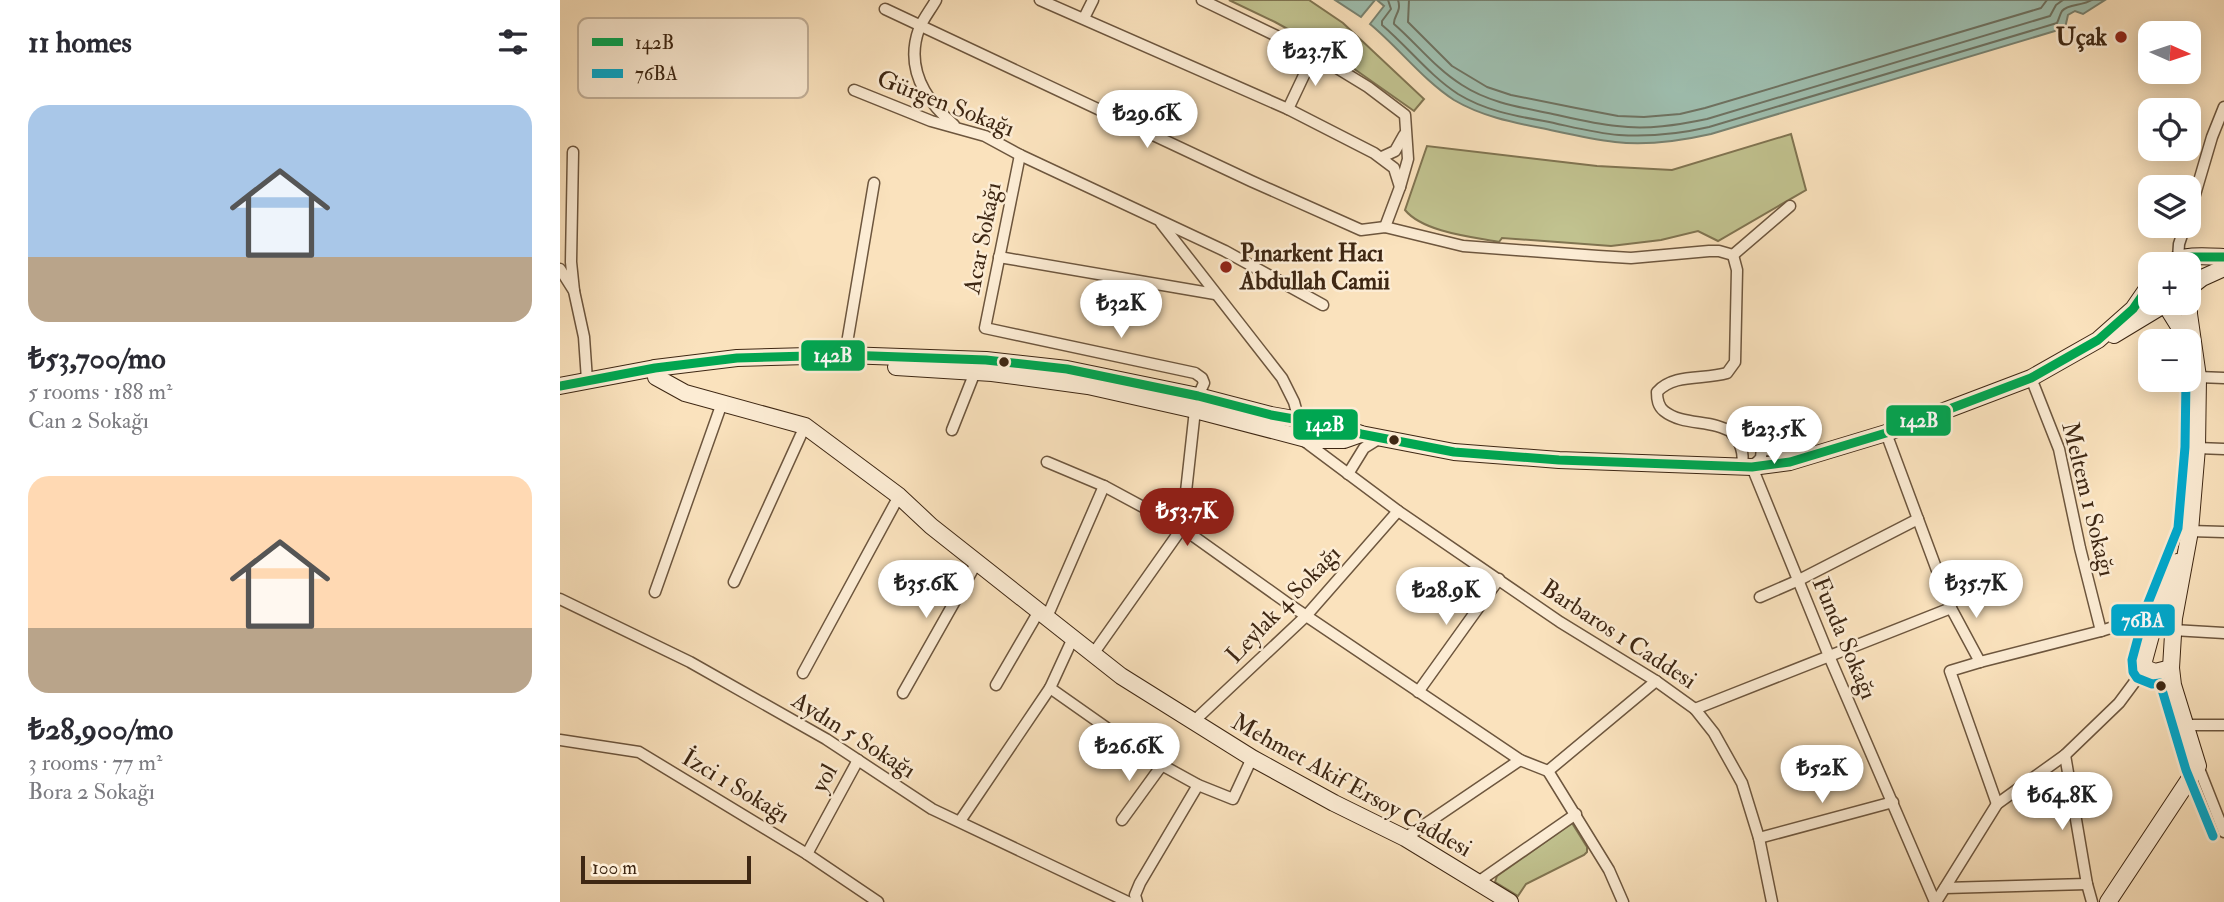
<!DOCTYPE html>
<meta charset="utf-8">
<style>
body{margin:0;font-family:"IM FELL Double Pica",serif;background:#f7f7f7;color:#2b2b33;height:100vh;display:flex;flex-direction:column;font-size:26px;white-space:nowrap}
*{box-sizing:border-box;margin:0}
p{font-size:23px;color:#7c7c81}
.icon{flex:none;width:38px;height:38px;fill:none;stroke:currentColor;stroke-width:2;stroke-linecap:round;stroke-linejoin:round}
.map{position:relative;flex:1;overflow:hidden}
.details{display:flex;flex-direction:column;background:#fff;width:560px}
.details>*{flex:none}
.needle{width:46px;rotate:93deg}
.fabs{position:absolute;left:1578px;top:21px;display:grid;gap:14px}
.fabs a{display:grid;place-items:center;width:63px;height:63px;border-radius:14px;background:#fff;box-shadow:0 4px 18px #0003;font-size:35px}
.scale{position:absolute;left:21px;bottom:18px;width:170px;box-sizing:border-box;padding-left:7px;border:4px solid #3e2713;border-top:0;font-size:19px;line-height:24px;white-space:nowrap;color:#3e2713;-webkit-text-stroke:5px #fcecd4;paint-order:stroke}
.price{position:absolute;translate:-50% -60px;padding:0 16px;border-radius:24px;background:#fff;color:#222;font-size:23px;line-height:46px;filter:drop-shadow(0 2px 4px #0008)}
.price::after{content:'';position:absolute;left:50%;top:42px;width:21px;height:16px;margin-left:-10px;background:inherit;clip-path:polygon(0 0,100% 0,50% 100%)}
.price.current{background:#8f2418;color:#fff}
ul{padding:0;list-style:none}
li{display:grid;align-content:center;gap:14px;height:371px;padding:0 28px}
li span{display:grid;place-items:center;height:217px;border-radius:21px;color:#555}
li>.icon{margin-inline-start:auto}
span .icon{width:126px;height:126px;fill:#fffc;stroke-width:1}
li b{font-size:30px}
h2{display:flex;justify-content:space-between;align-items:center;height:84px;padding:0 28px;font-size:30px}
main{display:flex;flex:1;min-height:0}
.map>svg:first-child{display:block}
.green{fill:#c1c28f;stroke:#807451;stroke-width:2}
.water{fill:#9ebeaf;stroke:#788271;stroke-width:2}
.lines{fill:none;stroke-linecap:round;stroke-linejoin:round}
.shore{stroke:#6e7261;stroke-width:2}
.street-casing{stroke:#6d563e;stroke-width:13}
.secondary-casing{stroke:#3e2713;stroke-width:18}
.street{stroke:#fcecd4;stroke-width:10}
.secondary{stroke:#fcecd4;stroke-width:16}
.bus-1-casing{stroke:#fcecd4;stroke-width:14}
.bus-2-casing{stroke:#fcecd4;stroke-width:14}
.bus-1{stroke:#00a651;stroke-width:9}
.bus-2{stroke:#00a9ce;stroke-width:9}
.poi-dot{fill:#8f2418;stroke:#fcecd4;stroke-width:2.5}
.bus-dot{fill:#3e2713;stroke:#fcecd4;stroke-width:2.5}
.labels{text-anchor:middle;stroke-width:5;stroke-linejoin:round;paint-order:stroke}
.poi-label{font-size:24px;font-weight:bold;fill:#3e2713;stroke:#fcecd4;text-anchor:end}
.street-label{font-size:24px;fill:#3e2713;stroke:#fcecd4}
.key{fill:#fcecd4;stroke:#c3b19a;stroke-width:2}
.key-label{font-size:19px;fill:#3e2713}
.line-badge{stroke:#fcecd4;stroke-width:2.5}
.badge-label{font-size:19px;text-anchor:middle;font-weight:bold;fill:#fff}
</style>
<main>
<section class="details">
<h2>11 homes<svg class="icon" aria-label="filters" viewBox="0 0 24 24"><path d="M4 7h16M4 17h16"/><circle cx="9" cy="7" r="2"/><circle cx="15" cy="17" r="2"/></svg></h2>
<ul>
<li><span style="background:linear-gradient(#a9c7e8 70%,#b9a48a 0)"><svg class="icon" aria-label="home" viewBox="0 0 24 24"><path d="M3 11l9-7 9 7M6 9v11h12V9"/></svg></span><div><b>₺53,700/mo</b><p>5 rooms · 188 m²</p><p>Can 2 Sokağı</p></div></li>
<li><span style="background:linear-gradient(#ffd9b3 70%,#b9a48a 0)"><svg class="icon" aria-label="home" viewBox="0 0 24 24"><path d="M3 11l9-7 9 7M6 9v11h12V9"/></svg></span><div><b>₺28,900/mo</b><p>3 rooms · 77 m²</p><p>Bora 2 Sokağı</p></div></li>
</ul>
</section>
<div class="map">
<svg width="1664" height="902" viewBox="0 0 1664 902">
<rect width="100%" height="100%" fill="#fae2bd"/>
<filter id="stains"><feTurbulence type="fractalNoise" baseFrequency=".00286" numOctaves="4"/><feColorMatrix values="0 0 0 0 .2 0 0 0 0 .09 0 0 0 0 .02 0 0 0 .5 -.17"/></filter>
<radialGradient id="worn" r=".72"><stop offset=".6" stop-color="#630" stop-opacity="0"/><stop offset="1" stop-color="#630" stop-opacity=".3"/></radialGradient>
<g class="green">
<path d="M669 0H749L783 23 864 99 854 111 773 54 715 22Z"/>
<path d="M1231 134 1246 190 1158 241 1138 231 1101 240 1051 246 942 238 939 242C912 237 863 232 845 210L867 146 1037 166 1112 170Z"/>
<path d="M1012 823 1027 847V852L1024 855 966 884 958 896 935 882 937 876Z"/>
</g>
<g class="water">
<path d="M775 0H815L801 17Z"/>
<path d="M817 0H1545L1523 14 1515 11 1508 15 1505 28 1151 134C1120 141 1087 146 1055 142 1030 139 1005 133 981 128 951 122 921 116 894 100 863 80 839 48 810 24L824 6Z"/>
</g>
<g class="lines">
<g class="shore">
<path d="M828 0 831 9 822 21V25C848 47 869 75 898 94 924 110 954 116 984 121 1009 126 1034 133 1059 135 1089 137 1119 134 1149 127L1497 23C1499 19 1500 14 1502 11 1508 4 1522 6 1532 0"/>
<path d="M838 0C842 12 833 16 834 24 857 44 876 69 902 85 928 102 958 107 988 113 1011 118 1034 124 1057 126 1087 130 1118 125 1147 119L1490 16 1496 5 1503 0"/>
<path d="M849 0 848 22 892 66 927 87 951 95 1016 108 1058 116 1084 117 1120 114 1145 108 1481 8 1487 0"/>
</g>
<g class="street-casing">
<g id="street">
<path d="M376 0C371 9 363 19 359 29 345 68 365 100 394 125"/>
<path d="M480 0 728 109 814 153 834 168 840 187"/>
<path d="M642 0 754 54 808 87 845 115 848 159 840 187 825 227"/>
<path d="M325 9 691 181 801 230 825 227 903 246 1038 256 1071 258 1149 251H1159L1173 255"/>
<path d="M524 18 533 0"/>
<path d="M294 90 371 121 425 136 460 155 665 251 763 305"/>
<path d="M728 109 754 54"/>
<path d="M13 152 11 262 14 291"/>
<path d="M460 155 425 328 635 373 642 378 644 383 638 396"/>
<path d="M822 157 835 151 844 135"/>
<path d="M1629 215 1652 137 1664 107"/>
<path d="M601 223 722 378 734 402 739 420"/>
<path d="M1173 255 1177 270 1175 362 1167 373C1144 380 1114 373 1097 392 1097 400 1098 406 1104 411 1119 423 1140 421 1157 426 1173 431 1187 439 1201 447 1213 453 1226 455 1238 458"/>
<path d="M1173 255 1230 206"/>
<path d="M439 257 655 294"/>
<path d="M1618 259 1619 244 1625 226"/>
<path d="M0 269 14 291 24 337 27 380"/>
<path d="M285 355 314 183"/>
<path d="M1638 377 1664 378"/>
<path d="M1471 378 1499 449 1520 548 1541 631"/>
<path d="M392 430 415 372"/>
<path d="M1326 433 1391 608 1420 662 1390 671 1437 804"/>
<path d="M1172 434C1182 443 1184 454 1182 467"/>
<path d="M743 440 838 511 1000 622 1096 681 1135 709 1154 733 1182 783 1199 838 1212 902"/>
<path d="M1202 447 1201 458 1192 467 1269 656 1375 902"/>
<path d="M1637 448 1664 449"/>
<path d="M487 462 544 486 622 528 730 605 960 760 988 771"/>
<path d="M788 474 804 448 820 438"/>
<path d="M1630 531 1664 532"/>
<path d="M174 582 245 426"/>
<path d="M95 592 162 403"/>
<path d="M1200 597 1239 580 1358 519"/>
<path d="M0 599 130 662 266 739 372 809 568 902"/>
<path d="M487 617 544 486"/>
<path d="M1613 630 1664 633"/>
<path d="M513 638 490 688 591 759 638 785 673 799 692 758"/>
<path d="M533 654 622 528 635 410"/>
<path d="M1420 662 1541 631 1597 613"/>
<path d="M243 673 339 496"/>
<path d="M436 685 479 611"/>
<path d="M858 692 939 579"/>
<path d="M343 693 417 562"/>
<path d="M1135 709 1391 608"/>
<path d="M633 722 746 616 838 511"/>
<path d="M1626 725H1664"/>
<path d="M0 740 79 752 247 854 318 902"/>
<path d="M1505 755 1527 884 1532 902"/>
<path d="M1638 766 1664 832"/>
<path d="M988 771 1049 870 1063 902"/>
<path d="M988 771 1096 681"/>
<path d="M562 820 602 765"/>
<path d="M400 821 490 688"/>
<path d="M845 838 960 760"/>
<path d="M1199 838 1333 802"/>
<path d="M247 854 298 760"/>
<path d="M918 882 1016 814"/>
<path d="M1385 888 1527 884"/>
<path d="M577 902 575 895 580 883 638 785"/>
<path d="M1376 902 1437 804 1505 755 1559 703 1585 668"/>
</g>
</g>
<g class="secondary-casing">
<g id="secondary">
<path d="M1607 264C1623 254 1645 256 1664 257"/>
<path d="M1629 288 1642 278 1664 268"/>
<path d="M1601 303 1605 304 1628 341"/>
<path d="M1554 335 1607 303"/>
<path d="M336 367 432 373 528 386 635 410 750 440H784L801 434"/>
<path d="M95 368 96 377 125 393 245 426 339 496 371 526 561 676 692 758 774 803 845 838 950 902"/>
<path d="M0 386 95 368 177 358 285 355 426 360 507 369 638 396 711 415 785 428 801 434 894 452 999 460 1192 467 1230 462 1326 433 1471 378 1538 340 1573 309 1591 283"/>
<path d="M1611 668 1595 672 1585 668 1584 661 1597 613 1617 562"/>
<path d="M1548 902 1638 766 1613 685 1611 668 1614 618 1630 531 1637 448 1638 377 1629 314V303"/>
</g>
</g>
<use href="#street" class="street"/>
<use href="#secondary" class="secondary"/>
<g class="bus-1-casing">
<g id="bus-1">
<path d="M1607 264 1627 257H1664"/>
<path d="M0 386 95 368 177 358 285 355 426 360 507 369 638 396 711 415 785 428 801 434 894 452 999 460 1192 467 1230 462 1326 433 1471 378 1538 340 1573 309 1591 283"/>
</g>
</g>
<g class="bus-2-casing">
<path id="bus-2" d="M1626 380 1625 447 1618 528 1586 608 1572 660 1573 672 1577 678 1592 684 1600 683 1626 770 1653 836"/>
</g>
<use href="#bus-1" class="bus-1"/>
<use href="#bus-2" class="bus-2"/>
</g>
<g class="poi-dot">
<circle cx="1561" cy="37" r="7"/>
<circle cx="666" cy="267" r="7"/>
</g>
<g class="bus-dot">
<circle cx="444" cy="362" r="6"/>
<circle cx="834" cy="440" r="6"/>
<circle cx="1601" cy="686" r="6"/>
</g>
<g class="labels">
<g class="poi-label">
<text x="1547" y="45">Uçak</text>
<text x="680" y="261" text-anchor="start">Pınarkent Hacı<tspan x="680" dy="28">Abdullah Camii</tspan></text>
</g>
<g class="street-label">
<text transform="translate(386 103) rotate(21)" y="8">Gürgen Sokağı</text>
<text transform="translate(422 238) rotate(-79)" y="8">Acar Sokağı</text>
<text transform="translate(1529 499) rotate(76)" y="8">Meltem 1 Sokağı</text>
<text transform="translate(723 604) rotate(-46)" y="8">Leylak 4 Sokağı</text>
<text transform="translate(1059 634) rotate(33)" y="8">Barbaros 1 Caddesi</text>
<text transform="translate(1285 638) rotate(67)" y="8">Funda Sokağı</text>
<text transform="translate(294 735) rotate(32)" y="8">Aydın 5 Sokağı</text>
<text transform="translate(264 778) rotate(-61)" y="8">yol</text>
<text transform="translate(792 785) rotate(29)" y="8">Mehmet Akif Ersoy Caddesi</text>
<text transform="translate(176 786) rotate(31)" y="8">İzci 1 Sokağı</text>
</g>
</g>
<rect x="18" y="18" width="230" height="80" rx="10" class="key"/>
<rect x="32" y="38" width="31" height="8" fill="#00a651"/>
<rect x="32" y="69" width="31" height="9" fill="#00a9ce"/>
<g class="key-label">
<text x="75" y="49">142B</text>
<text x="75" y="80">76BA</text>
</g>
<g class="line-badge">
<rect x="240" y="339" width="66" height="33" rx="7" fill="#00a651"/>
<rect x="1325" y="404" width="67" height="33" rx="7" fill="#00a651"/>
<rect x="732" y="408" width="67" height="33" rx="7" fill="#00a651"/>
<rect x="1550" y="603" width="66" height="34" rx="7" fill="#00a9ce"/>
</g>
<g class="badge-label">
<text x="273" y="362">142B</text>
<text x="1359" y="427">142B</text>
<text x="765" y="431">142B</text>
<text x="1583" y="627">76BA</text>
</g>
<rect width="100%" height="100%" filter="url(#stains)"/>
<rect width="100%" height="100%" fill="url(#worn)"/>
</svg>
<div class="fabs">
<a><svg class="needle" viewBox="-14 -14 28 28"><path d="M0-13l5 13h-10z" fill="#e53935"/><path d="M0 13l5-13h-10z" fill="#7c7c81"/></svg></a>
<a><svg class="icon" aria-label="locate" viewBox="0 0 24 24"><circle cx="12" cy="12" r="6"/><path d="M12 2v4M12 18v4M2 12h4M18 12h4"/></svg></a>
<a><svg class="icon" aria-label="layers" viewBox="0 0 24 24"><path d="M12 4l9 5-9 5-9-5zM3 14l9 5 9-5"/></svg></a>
<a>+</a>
<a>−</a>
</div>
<div class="scale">100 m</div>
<b class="price" style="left:755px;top:88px">₺23.7K</b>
<b class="price" style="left:587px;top:150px">₺29.6K</b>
<b class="price" style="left:561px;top:340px">₺32K</b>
<b class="price" style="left:1214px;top:466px">₺23.5K</b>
<b class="price current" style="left:627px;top:548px">₺53.7K</b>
<b class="price" style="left:366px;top:620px">₺35.6K</b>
<b class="price" style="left:1416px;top:620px">₺35.7K</b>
<b class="price" style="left:886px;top:627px">₺28.9K</b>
<b class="price" style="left:569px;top:783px">₺26.6K</b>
<b class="price" style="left:1262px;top:805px">₺52K</b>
<b class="price" style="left:1502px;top:832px">₺64.8K</b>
</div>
</main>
